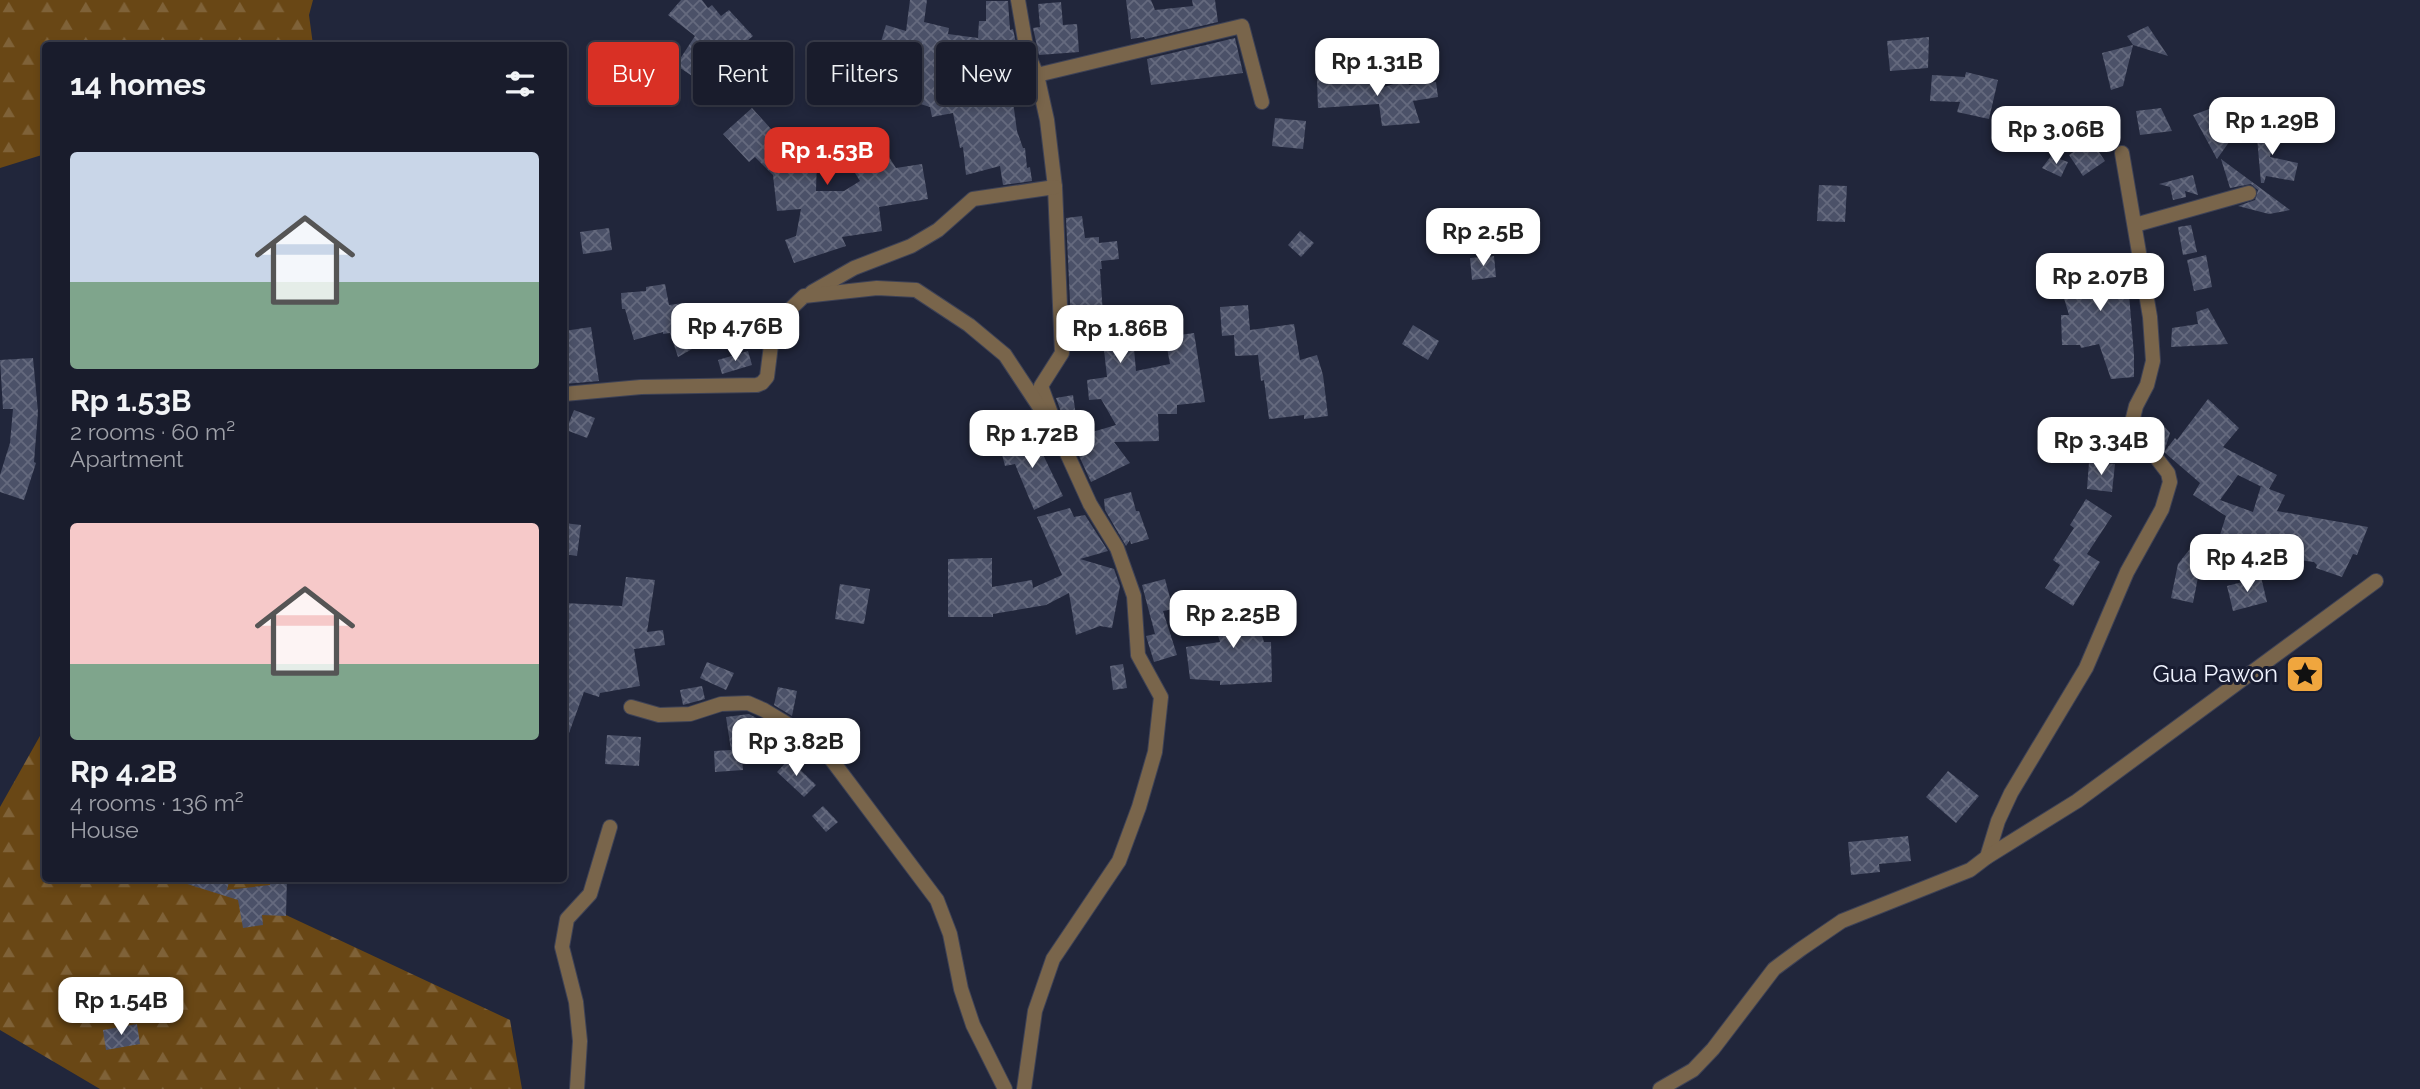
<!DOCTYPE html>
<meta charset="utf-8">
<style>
body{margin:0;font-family:Raleway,sans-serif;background:#222534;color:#f1f3f6;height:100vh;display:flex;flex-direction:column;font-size:26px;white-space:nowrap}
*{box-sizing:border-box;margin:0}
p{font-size:23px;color:#9fa1a9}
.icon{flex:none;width:38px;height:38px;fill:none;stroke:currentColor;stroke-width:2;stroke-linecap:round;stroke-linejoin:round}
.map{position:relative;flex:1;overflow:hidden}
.side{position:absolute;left:42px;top:42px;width:525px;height:840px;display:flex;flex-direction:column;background:#191c2c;border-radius:7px;box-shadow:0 4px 10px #0003,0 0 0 2px #373a48}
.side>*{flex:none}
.banner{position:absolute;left:588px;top:42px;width:665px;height:63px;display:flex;gap:14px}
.price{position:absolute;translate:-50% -60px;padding:0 16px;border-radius:14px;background:#fff;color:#222;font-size:23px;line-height:46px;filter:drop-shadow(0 2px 4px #0008)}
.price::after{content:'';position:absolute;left:50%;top:42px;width:21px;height:16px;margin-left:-10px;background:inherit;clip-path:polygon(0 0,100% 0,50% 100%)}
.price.selected{background:#d93025;color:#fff}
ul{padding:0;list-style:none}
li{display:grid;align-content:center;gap:14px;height:371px;padding:0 28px}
li span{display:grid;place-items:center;height:217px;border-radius:7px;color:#555}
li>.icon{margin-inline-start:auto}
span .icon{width:126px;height:126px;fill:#fffc;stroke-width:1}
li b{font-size:30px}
h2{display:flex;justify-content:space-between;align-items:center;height:84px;padding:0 28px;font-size:30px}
.pill{padding:0 24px;border-radius:7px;background:#191c2c;box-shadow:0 4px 10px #0003,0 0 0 2px #373a48;font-size:24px;line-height:63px}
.pill.selected{background:#d93025;color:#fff}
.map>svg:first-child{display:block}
.forest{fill:url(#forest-firs)}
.building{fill:url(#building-cross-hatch);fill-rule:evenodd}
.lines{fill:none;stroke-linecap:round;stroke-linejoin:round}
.minor-casing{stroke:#3e4256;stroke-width:16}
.minor{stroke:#79654b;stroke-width:14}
.labels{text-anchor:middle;stroke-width:6;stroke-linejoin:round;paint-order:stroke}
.poi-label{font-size:24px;fill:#eef1fd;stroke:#181c31;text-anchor:end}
</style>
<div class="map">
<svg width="2420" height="1089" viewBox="0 0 2420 1089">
<defs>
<pattern id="forest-firs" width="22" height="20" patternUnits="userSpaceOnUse" patternTransform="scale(1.75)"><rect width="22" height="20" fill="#694715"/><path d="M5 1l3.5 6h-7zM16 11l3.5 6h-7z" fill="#7f6238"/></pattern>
<pattern id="building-cross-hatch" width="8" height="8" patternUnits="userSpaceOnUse" patternTransform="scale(1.75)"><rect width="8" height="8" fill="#4b5168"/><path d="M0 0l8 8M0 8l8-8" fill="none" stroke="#656a7e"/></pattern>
</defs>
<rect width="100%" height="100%" fill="#21263b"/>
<g class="forest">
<path d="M0 0H313L309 15 313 45 46 46 45 154 0 168Z"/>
<path d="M45 727 46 878 272 879 286 915 510 1020 522 1089H100L0 1030V807Z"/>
</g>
<g class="building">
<path d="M681 0H702L708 8 712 5 721 16 729 10 753 36 735 51 727 42 708 59 695 78 676 65 695 36 668 15Z"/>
<path d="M910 0H927L924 22 949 28 948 34 978 38 979 21H986V1H1008L1010 30 1013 29 1019 57 1013 58 1015 75H1012L1017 93 1012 94 1017 131 1023 148H1025L1027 168 1030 167 1032 181 1003 185 1000 166 966 175 963 147 960 148 953 113 932 117 930 107 872 89 885 46 880 45 886 25 906 31Z"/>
<path d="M1126 0H1151L1155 10 1193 6 1192 0H1215L1218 22 1145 39 1144 37 1131 39Z"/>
<path d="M1061 2 1063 25 1077 24 1079 52 1039 55 1033 28 1040 27 1038 4Z"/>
<path d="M2148 26 2168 56 2133 45 2127 36Z"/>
<path d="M1929 37 1928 68 1890 71 1887 41Z"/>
<path d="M1235 38 1243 73 1151 85 1147 59Z"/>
<path d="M2133 45 2123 86 2111 90 2102 53Z"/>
<path d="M1966 72 1998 80 1989 119 1957 112 1960 102 1930 101 1932 75 1965 77Z"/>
<path d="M1345 78V83L1373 80 1374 90 1407 80 1409 85 1436 82 1438 97 1413 101 1420 123 1382 126 1379 104 1318 108 1317 79Z"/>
<path d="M2231 101 2254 134 2237 131 2217 159 2193 115Z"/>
<path d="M752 108 789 149 798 139 817 158 816 191H844L860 181 845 157 877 138 896 168 922 164 928 199 879 207 882 231 842 237 846 246 794 263 785 240 796 236 801 209 777 211 773 175 755 157 749 162 723 134Z"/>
<path d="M2161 108 2172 131 2140 135 2136 111Z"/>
<path d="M1275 118 1306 121 1303 149 1272 146Z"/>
<path d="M2256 126 2277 128 2270 157 2298 163 2294 181 2266 176 2264 183H2261Z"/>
<path d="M2091 140 2105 161 2083 176 2069 155Z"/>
<path d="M2051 156 2068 162 2061 177 2042 168Z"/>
<path d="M2221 159 2290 210 2269 214 2238 206 2255 200 2258 190 2251 184 2230 188Z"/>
<path d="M2193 175 2198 195 2185 191 2186 197 2173 200 2170 187 2159 184Z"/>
<path d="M1819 185 1847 186 1845 222 1817 221Z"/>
<path d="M1082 216 1085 238 1099 237V243L1117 241 1119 259 1101 261 1102 269H1100L1104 330 1132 327 1136 371 1170 364 1165 337 1194 333 1205 402 1177 405V414H1158L1159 441 1114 442 1130 463 1091 482 1069 434 1056 398 1073 395 1079 436 1116 425 1101 399 1089 400 1087 380 1107 377 1103 341 1072 343 1066 218Z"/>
<path d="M2191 225 2197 252 2183 255 2178 227Z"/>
<path d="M609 228 612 250 583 254 580 232Z"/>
<path d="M1300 231 1314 243 1301 257 1288 245Z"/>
<path d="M2206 255 2212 287 2194 291 2187 260Z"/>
<path d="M1494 256 1496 277 1472 280 1470 258Z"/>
<path d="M2088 259 2123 261 2128 282 2134 355V377L2111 379 2099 344 2081 348 2080 345H2062L2061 315H2069L2057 275 2083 271 2081 262Z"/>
<path d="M665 284 669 305 683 303 687 327 721 308 731 327 678 357 670 333 663 334V332L634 340 625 309H622L621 293 646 291V287Z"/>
<path d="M1248 305 1250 330 1294 324 1300 360 1317 355 1323 375 1328 416 1304 419V415L1269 419 1264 380 1261 381 1258 355 1235 356 1234 335 1222 336 1220 307Z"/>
<path d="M2208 308 2228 344 2171 347 2172 328 2198 324 2196 312Z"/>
<path d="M1413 325 1439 341 1428 360 1402 344Z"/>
<path d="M591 327 599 381 564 384V331Z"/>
<path d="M748 351 752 365 722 374 718 360Z"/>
<path d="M33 358 38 412 34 462 36 463 24 500 0 492V475L10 443 13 409H3L0 360Z"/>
<path d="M2208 399 2239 428 2223 447 2277 475 2269 489 2285 495 2277 511 2368 527 2357 555 2353 554 2342 577 2316 568 2317 565 2314 562 2254 554 2256 561 2212 560 2226 516 2193 495 2200 483 2164 452 2175 438 2177 440ZM2238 475 2264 488 2261 486 2253 512 2220 500Z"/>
<path d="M574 410 595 418 587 438 566 430Z"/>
<path d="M2158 419 2170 433 2164 452 2147 429Z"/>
<path d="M1033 434 1063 496 1034 510 1015 464 1005 466 999 443Z"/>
<path d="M2089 462 2115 464 2112 492 2087 489Z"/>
<path d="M1131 492 1136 511H1139L1149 539 1131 544 1130 540 1126 546 1105 510 1104 499Z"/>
<path d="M2086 499 2112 516 2087 554 2100 562 2073 606 2045 588 2060 565 2053 560 2074 528 2070 525Z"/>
<path d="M1070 508 1074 517 1085 515 1108 551 1080 559 1114 569 1120 586 1112 628 1100 626 1076 635 1069 593 1046 605 993 614V617H948V559L992 558V587L1032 580 1033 588 1062 575 1037 517Z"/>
<path d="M564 523 581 525 577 556 564 554Z"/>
<path d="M2193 545 2213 553 2206 569 2200 567 2193 603 2171 598 2178 564Z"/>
<path d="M626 577 655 580 647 632 663 630 665 645 634 649 640 686 600 693 599 697 584 692 565 744H564V603L622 606Z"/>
<path d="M2261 577 2267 602 2233 611 2227 586Z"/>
<path d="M1165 579 1173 609 1163 611 1177 655 1154 662 1146 636 1155 634 1142 585Z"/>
<path d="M840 584 870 589 864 624 835 619Z"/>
<path d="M1251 601 1264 642H1271L1272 682 1220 685V681L1190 679 1186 647 1220 642 1211 613Z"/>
<path d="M707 662 734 673 726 690 700 678Z"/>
<path d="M1123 664 1127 688 1113 690 1110 666Z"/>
<path d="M702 686 705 699 683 705 680 690Z"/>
<path d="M778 687 797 691 792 716 774 705Z"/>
<path d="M749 714 786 734 787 758 742 759 743 770 715 772 714 751 731 750 726 717Z"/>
<path d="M607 735 641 737 639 766 605 764Z"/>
<path d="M789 759 816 785 804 797 777 772Z"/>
<path d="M1948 771 1979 796 1956 823 1926 797Z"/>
<path d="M823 806 838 822 826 832 812 816Z"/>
<path d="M1908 836 1911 861 1879 864 1880 872 1851 875 1848 842Z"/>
<path d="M181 878H230L227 890 270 885V878H287L286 916 262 915 263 925 243 928 238 900 181 882Z"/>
<path d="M137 1024 140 1044 106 1050 103 1030Z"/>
</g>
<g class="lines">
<g class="minor-casing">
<g id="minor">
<path d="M1018 0 1027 52 1037 75 1047 120 1055 187 1062 353 1041 386 1060 438 1090 504 1117 548 1134 596 1138 655 1161 697 1155 752 1139 807 1119 861 1053 959 1035 1011 1024 1089"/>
<path d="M1037 75 1242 26 1262 102"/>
<path d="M2135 225 2249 193"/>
<path d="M812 292 854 268 911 246 938 230 973 199 1055 187"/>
<path d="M564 394 641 387 757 385 762 383 767 377 772 337 780 319 804 296 877 288 916 290 969 325 1005 355 1046 417"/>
<path d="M631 707 659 715 690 714 721 704 748 703 764 710 819 743 937 900 950 934 961 989 973 1025 1005 1089"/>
<path d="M1987 857 1998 821 2011 793 2086 668 2127 572 2162 509 2170 482 2168 473 2135 430 2133 418 2136 406 2147 385 2153 361 2150 317 2122 153"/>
<path d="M577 1089 580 1041 576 1002 562 947 567 919 590 894 610 827"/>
<path d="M1660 1089 1693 1070 1713 1049 1774 969 1801 949 1842 921 1970 870 1987 857 2077 801 2376 581"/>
</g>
</g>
<use href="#minor" class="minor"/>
</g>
<defs>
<g id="sight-square" transform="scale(2.0125)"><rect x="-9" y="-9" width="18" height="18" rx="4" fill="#f0a63e" stroke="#181c31"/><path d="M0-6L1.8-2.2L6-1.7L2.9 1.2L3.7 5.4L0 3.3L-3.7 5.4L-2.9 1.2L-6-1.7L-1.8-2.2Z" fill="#111"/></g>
</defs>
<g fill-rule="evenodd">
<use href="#sight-square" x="2305" y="674"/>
</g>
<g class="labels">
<g class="poi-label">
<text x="2278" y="682">Gua Pawon</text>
</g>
</g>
</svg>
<b class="price" style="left:1377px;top:98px">Rp 1.31B</b>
<b class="price" style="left:2272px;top:157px">Rp 1.29B</b>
<b class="price" style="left:2056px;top:166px">Rp 3.06B</b>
<b class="price selected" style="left:827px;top:187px">Rp 1.53B</b>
<b class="price" style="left:1483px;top:268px">Rp 2.5B</b>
<b class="price" style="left:2100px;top:313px">Rp 2.07B</b>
<b class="price" style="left:735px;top:363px">Rp 4.76B</b>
<b class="price" style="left:1120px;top:365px">Rp 1.86B</b>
<b class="price" style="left:1032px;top:470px">Rp 1.72B</b>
<b class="price" style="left:2101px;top:477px">Rp 3.34B</b>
<b class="price" style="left:2247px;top:594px">Rp 4.2B</b>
<b class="price" style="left:1233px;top:650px">Rp 2.25B</b>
<b class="price" style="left:796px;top:778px">Rp 3.82B</b>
<b class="price" style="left:121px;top:1037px">Rp 1.54B</b>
<div class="banner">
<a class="pill selected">Buy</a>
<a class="pill">Rent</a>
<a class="pill">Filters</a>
<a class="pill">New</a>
</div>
<section class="side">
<h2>14 homes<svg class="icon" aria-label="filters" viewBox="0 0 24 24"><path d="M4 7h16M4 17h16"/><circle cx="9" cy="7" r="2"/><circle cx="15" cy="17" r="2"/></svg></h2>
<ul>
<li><span style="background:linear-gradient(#c9d6e8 60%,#7fa58c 0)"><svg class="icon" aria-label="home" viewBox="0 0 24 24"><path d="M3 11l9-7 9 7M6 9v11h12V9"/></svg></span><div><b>Rp 1.53B</b><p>2 rooms · 60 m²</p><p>Apartment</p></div></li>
<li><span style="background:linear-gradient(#f6c9c9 65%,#7fa58c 0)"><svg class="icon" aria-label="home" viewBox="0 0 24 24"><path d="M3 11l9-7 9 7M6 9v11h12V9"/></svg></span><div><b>Rp 4.2B</b><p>4 rooms · 136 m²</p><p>House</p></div></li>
</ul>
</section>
</div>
